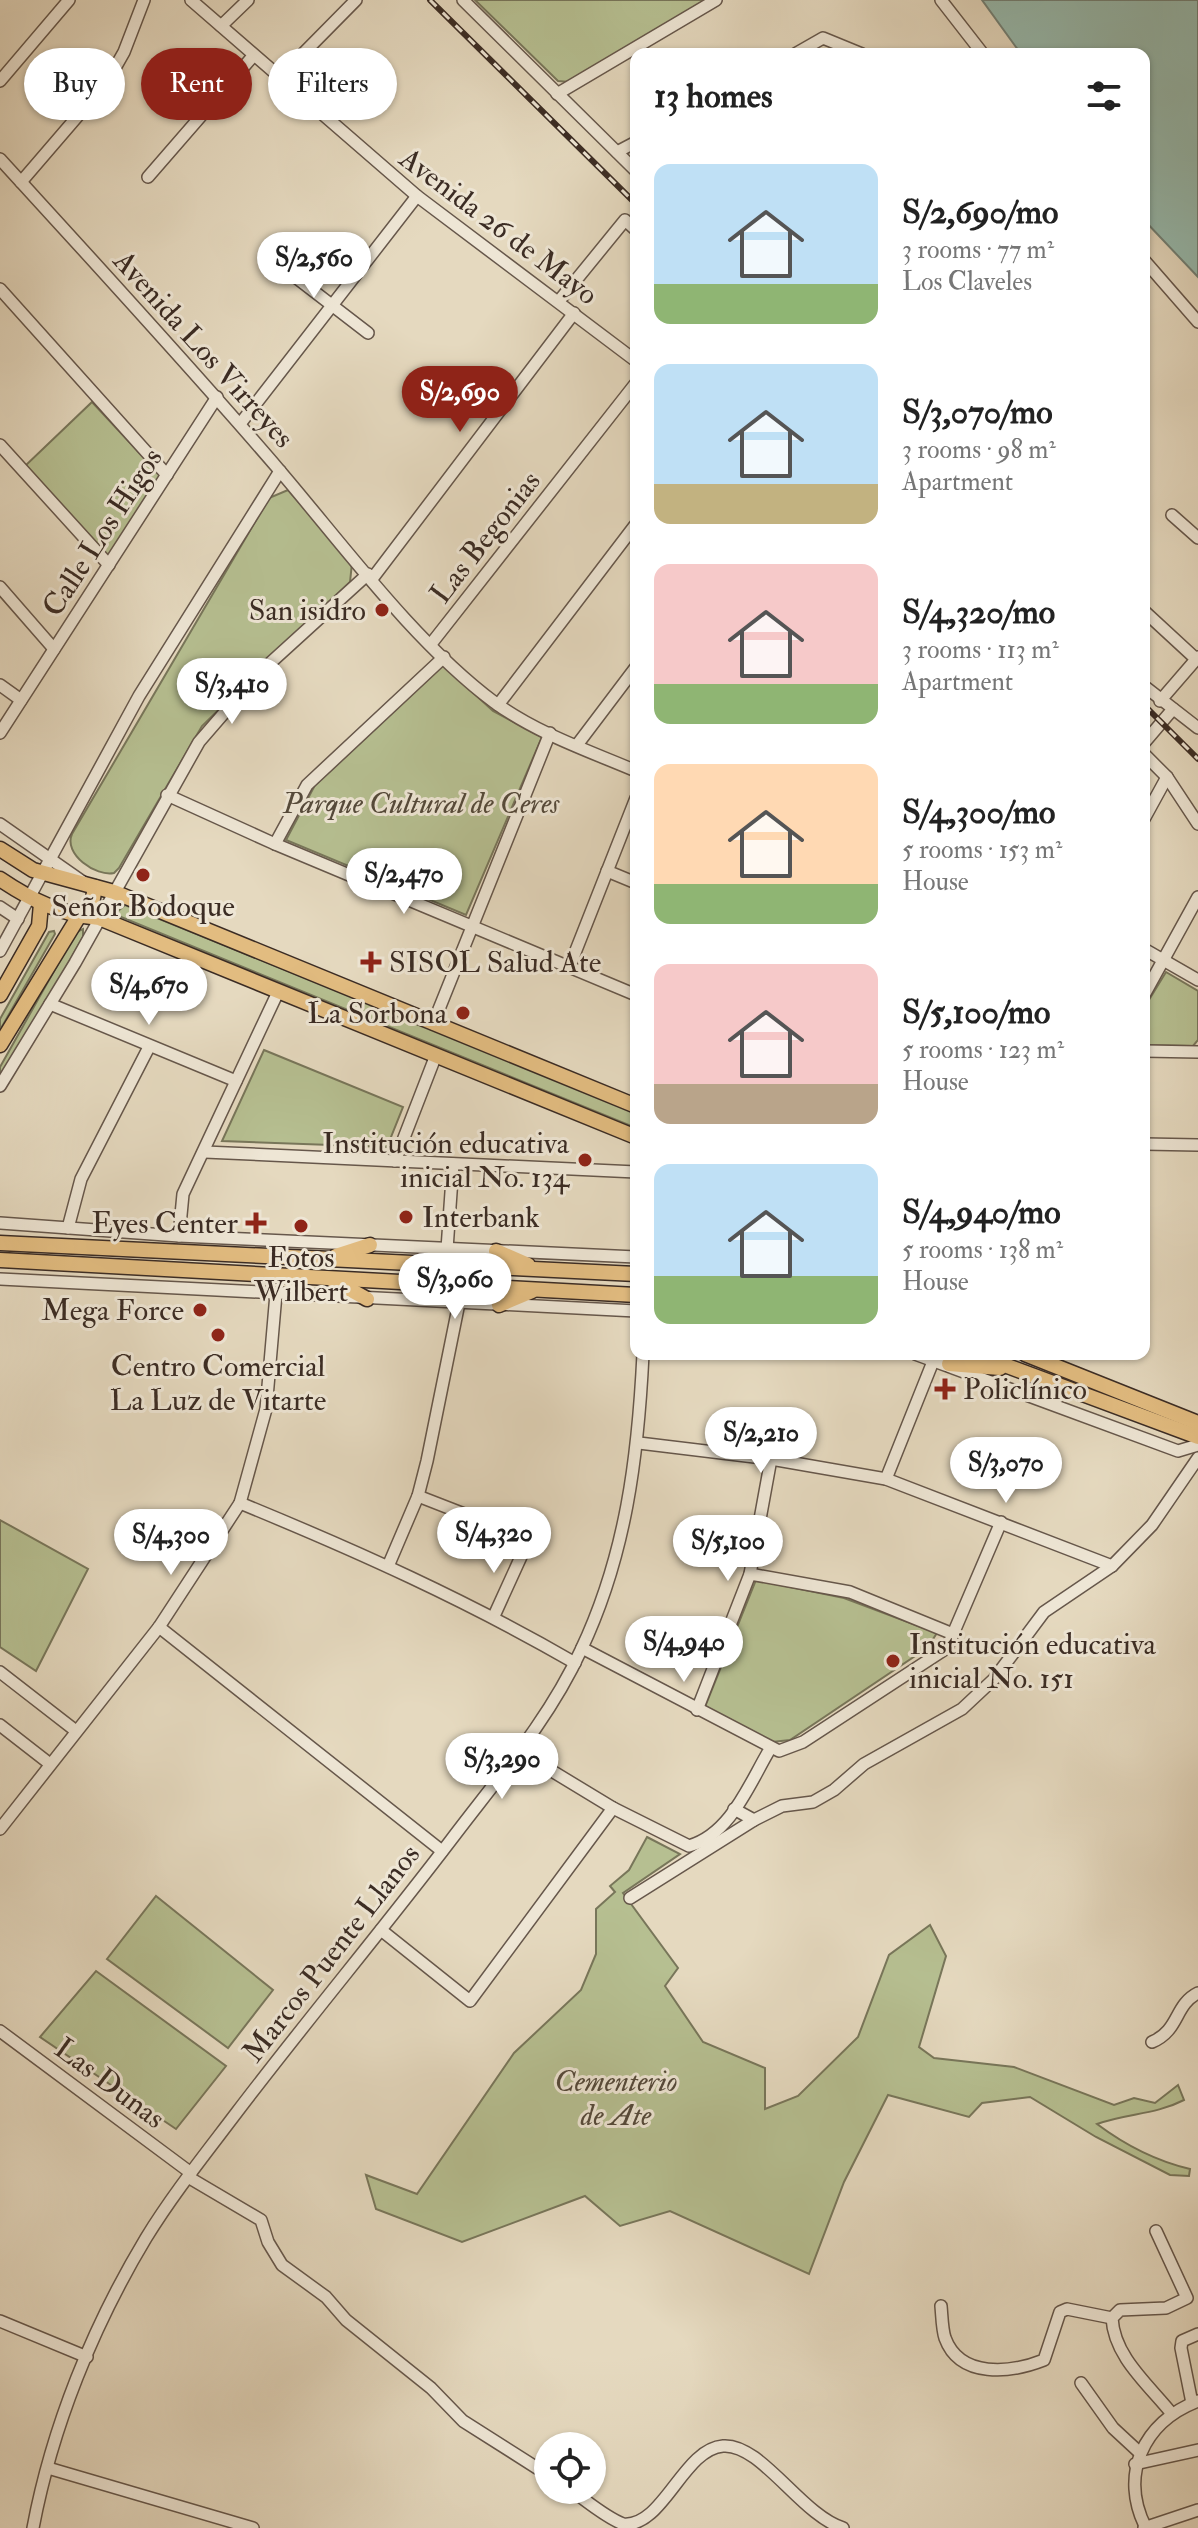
<!DOCTYPE html>
<meta charset="utf-8">
<style>
body{margin:0;font-family:"IM FELL Double Pica",serif;background:#f6f6f6;color:#222;height:100vh;display:flex;flex-direction:column;font-size:30px;white-space:nowrap}
*{box-sizing:border-box;margin:0}
p{font-size:26px;color:#767676}
.icon{flex:none;width:44px;height:44px;fill:none;stroke:currentColor;stroke-width:2;stroke-linecap:round;stroke-linejoin:round}
.map{position:relative;flex:1;overflow:hidden}
.details{position:absolute;left:630px;top:48px;width:520px;height:1312px;display:flex;flex-direction:column;background:#fff;border-radius:16px;box-shadow:0 2px 6px #0004}
.details>*{flex:none}
.guide{position:absolute;left:24px;top:48px;width:486px;height:72px;display:flex;gap:16px}
.fabs{position:absolute;left:534px;top:2432px;display:grid;gap:16px}
.fabs a{display:grid;place-items:center;width:72px;height:72px;border-radius:50%;background:#fff;box-shadow:0 2px 6px #0004;font-size:40px}
.price{position:absolute;translate:-50% -68px;padding:0 18px;border-radius:28px;background:#fff;color:#222;font-size:26px;line-height:52px;filter:drop-shadow(0 2px 4px #0008)}
.price::after{content:'';position:absolute;left:50%;top:48px;width:24px;height:18px;margin-left:-12px;background:inherit;clip-path:polygon(0 0,100% 0,50% 100%)}
.price.selected{background:#8f2418;color:#fff}
ul{padding:0;list-style:none}
li{display:flex;align-items:center;gap:24px;height:200px;padding:0 24px}
li span{display:grid;place-items:center;flex:none;width:224px;height:160px;border-radius:16px;color:#555}
li>.icon{margin-inline-start:auto}
span .icon{width:96px;height:96px;fill:#fffc;stroke-width:1}
li b{font-size:34px}
h2{display:flex;justify-content:space-between;align-items:center;height:96px;padding:0 24px;font-size:34px}
.chip{padding:0 28px;border-radius:36px;background:#fff;box-shadow:0 2px 6px #0004;font-size:28px;line-height:72px}
.chip.selected{background:#8f2418;color:#fff}
.map>svg:first-child{display:block}
.green{fill:#b6bf91;stroke:#78765a;stroke-width:2}
.water{fill:#96baae;stroke:#728177;stroke-width:2}
.lines{fill:none;stroke-linecap:round;stroke-linejoin:round}
.minor-casing{stroke:#66574b;stroke-width:14}
.major-casing{stroke:#3b2c24;stroke-width:17}
.minor{stroke:#eee6d5;stroke-width:11}
.major{stroke:#e2bc80;stroke-width:14}
.rail-casing{stroke:#3b2c24;stroke-width:6}
.rail{stroke:#eee6d5;stroke-width:3;stroke-dasharray:9;stroke-linecap:butt}
.poi-dot{fill:#8f2418;stroke:#eee6d5;stroke-width:3}
.labels{text-anchor:middle;stroke-width:6;stroke-linejoin:round;paint-order:stroke}
.street-label{font-size:30px;fill:#3b2c24;stroke:#eee6d5}
.poi-label{font-size:30px;fill:#3b2c24;stroke:#eee6d5;text-anchor:end}
.park-label{font-size:30px;font-style:italic;fill:#54493a;stroke:#eee6d5}
</style>
<div class="map">
<svg width="1198" height="2528" viewBox="0 0 1198 2528">
<rect width="100%" height="100%" fill="#e5d9bf"/>
<filter id="stains"><feTurbulence type="fractalNoise" baseFrequency=".0025" numOctaves="4"/><feColorMatrix values="0 0 0 0 .2 0 0 0 0 .09 0 0 0 0 .02 0 0 0 .5 -.17"/></filter>
<radialGradient id="worn" r=".72"><stop offset=".6" stop-color="#630" stop-opacity="0"/><stop offset="1" stop-color="#630" stop-opacity=".3"/></radialGradient>
<g class="green">
<path d="M475 0H708L570 82 558 81Z"/>
<path d="M92 402 161 476 110 556H106L25 466Z"/>
<path d="M288 490 352 563 350 582 202 726 119 868 114 873C96 877 63 854 72 834L269 498Z"/>
<path d="M443 665 493 711 542 737 466 915 286 840 315 785Z"/>
<path d="M125 905 636 1112V1128L121 917 117 912Z"/>
<path d="M83 929V937L0 1085V1067L76 932Z"/>
<path d="M54 931 55 934 0 1030V1019L49 932Z"/>
<path d="M1166 972 1198 991V1040L1193 1046 1144 1045V1008Z"/>
<path d="M264 1050 403 1107 387 1147 222 1141Z"/>
<path d="M0 1520 88 1569 36 1671 0 1647Z"/>
<path d="M756 1580 844 1598 937 1633 927 1648 790 1740 772 1742 705 1707Z"/>
<path d="M647 1837 680 1854 623 1893 678 1968 665 1986 703 2042 765 2068V2109L798 2096 858 2037 889 1955 930 1925 946 1956 919 2047 934 2058 1014 2067 1114 2105 1134 2098 1155 2103 1178 2085 1184 2100C1155 2115 1127 2113 1097 2124 1125 2145 1156 2161 1190 2169L1189 2176 1170 2175 1096 2137 1030 2097 982 2103 969 2117 888 2095 844 2182 809 2274 670 2211 620 2226 585 2196 462 2242 376 2209 366 2175 417 2194 514 2053 581 1990 596 1954V1909L615 1892 610 1886 629 1870Z"/>
<path d="M156 1896 273 1990 228 2048 107 1959Z"/>
<path d="M96 1971 226 2066 176 2129 40 2037Z"/>
</g>
<path class="water" d="M982 0H1198V277L1144 220V54H1021Z"/>
<g class="lines">
<g class="minor-casing">
<g id="minor">
<path d="M191 0 417 196 636 361"/>
<path d="M463 0 636 171"/>
<path d="M941 0 983 54"/>
<path d="M221 26 248 0"/>
<path d="M795 54 823 38 862 54"/>
<path d="M279 78 356 0"/>
<path d="M0 81 69 0"/>
<path d="M557 94 716 0"/>
<path d="M617 152 636 142"/>
<path d="M0 159C94 262 189 365 280 471 344 546 415 643 494 702 536 733 589 751 636 771"/>
<path d="M148 177 253 56"/>
<path d="M21 182 107 82 124 52 144 0"/>
<path d="M1144 260 1198 322"/>
<path d="M294 276 368 333"/>
<path d="M0 289 167 475"/>
<path d="M559 301 625 220 636 230"/>
<path d="M240 424 417 196"/>
<path d="M0 445 109 565"/>
<path d="M1172 515 1198 538"/>
<path d="M372 579 574 313"/>
<path d="M0 587 54 649"/>
<path d="M1144 611 1196 659"/>
<path d="M431 644 636 383"/>
<path d="M0 685 21 700"/>
<path d="M1144 686 1198 728"/>
<path d="M1160 701 1198 657"/>
<path d="M498 705 636 524"/>
<path d="M0 733 217 397"/>
<path d="M1144 743 1173 709"/>
<path d="M577 745 636 667"/>
<path d="M1144 754 1167 777 1198 824"/>
<path d="M167 795 275 844 636 995"/>
<path d="M1144 819 1167 777"/>
<path d="M0 824 83 882"/>
<path d="M275 844 307 785 444 657"/>
<path d="M607 871 636 883"/>
<path d="M0 907 18 919"/>
<path d="M1144 949 1198 980"/>
<path d="M0 951 139 696 280 471"/>
<path d="M569 968 636 798"/>
<path d="M1144 995 1198 897"/>
<path d="M50 1004 236 1081"/>
<path d="M433 1024 550 733"/>
<path d="M1144 1051 1198 1052"/>
<path d="M0 1086 75 963 199 742 257 675 368 574"/>
<path d="M1144 1144 1198 1145"/>
<path d="M205 1152 636 1172"/>
<path d="M395 1161 436 1055"/>
<path d="M0 1223 179 1236 636 1257"/>
<path d="M68 1228 81 1179 149 1047"/>
<path d="M179 1236 183 1194 278 992"/>
<path d="M447 1249 453 1164"/>
<path d="M0 1279 636 1311"/>
<path d="M915 1354 1178 1451 1198 1445"/>
<path d="M639 1443 771 1459 886 1479 1112 1566"/>
<path d="M886 1479 934 1359"/>
<path d="M418 1496 518 1535 525 1541 524 1550 494 1616"/>
<path d="M240 1503C357 1551 466 1600 575 1663"/>
<path d="M389 1564 418 1496 427 1461 459 1303"/>
<path d="M750 1574 850 1592 953 1634"/>
<path d="M159 1627 442 1851"/>
<path d="M582 1648 779 1751 803 1742 947 1648 1001 1522"/>
<path d="M0 1672 76 1731"/>
<path d="M697 1710 750 1574 771 1459"/>
<path d="M0 1725 50 1764"/>
<path d="M519 1751 613 1808 689 1846C731 1834 749 1784 770 1749"/>
<path d="M734 1809 754 1820 782 1806 813 1802 834 1790 864 1764 962 1709 994 1679 1044 1612 1112 1566 1152 1525 1198 1458"/>
<path d="M0 1829 159 1627 240 1503 266 1409 276 1294"/>
<path d="M630 1898 754 1820"/>
<path d="M381 1930 470 2001 613 1808"/>
<path d="M0 2031 191 2173"/>
<path d="M1152 2042C1180 2030 1174 2005 1198 1993"/>
<path d="M188 2177 261 2220 268 2242 282 2265 326 2297 346 2320 431 2388 463 2421 548 2475"/>
<path d="M1156 2231 1187 2298 1166 2308 1120 2310 1112 2318C1114 2357 1149 2385 1172 2414"/>
<path d="M941 2306C942 2316 942 2329 945 2338 960 2379 1011 2373 1044 2360L1060 2312 1067 2309 1112 2318"/>
<path d="M0 2321 87 2357"/>
<path d="M1081 2383 1113 2428 1140 2453"/>
<path d="M1192 2403 1181 2348 1182 2341 1198 2334"/>
<path d="M1135 2464 1198 2450"/>
<path d="M48 2468 253 2528"/>
<path d="M571 2490C587 2501 605 2517 623 2524 663 2528 683 2449 723 2446 761 2443 801 2515 843 2528"/>
<path d="M33 2528C52 2427 93 2326 146 2238 173 2194 206 2153 237 2112 307 2020 381 1932 451 1840 497 1779 549 1720 581 1650 626 1555 638 1457 643 1354"/>
<path d="M1144 2528 1198 2510"/>
<path d="M1146 2528C1119 2475 1143 2422 1198 2401"/>
</g>
</g>
<g class="major-casing">
<g id="major">
<path d="M0 849 33 870 114 892 636 1106"/>
<path d="M0 879C31 900 62 915 99 918L636 1137"/>
<path d="M0 995 39 926 41 904"/>
<path d="M0 1045 79 916 92 904 95 887"/>
<path d="M0 1243 636 1274"/>
<path d="M496 1251 528 1265"/>
<path d="M336 1256 370 1245"/>
<path d="M0 1260 636 1295"/>
<path d="M331 1279 367 1299"/>
<path d="M499 1305 532 1291"/>
<path d="M975 1354 1198 1437"/>
<path d="M1025 1354 1198 1423"/>
<path d="M949 1364 1000 1368"/>
</g>
</g>
<use href="#minor" class="minor"/>
<use href="#major" class="major"/>
<g class="rail-casing">
<g id="rail">
<path d="M430 0 636 204"/>
<path d="M1144 705 1198 759"/>
</g>
</g>
<use href="#rail" class="rail"/>
</g>
<g class="poi-dot">
<circle cx="382" cy="610" r="8"/>
<circle cx="143" cy="875" r="8"/>
<path d="M367 950h8v8h8v8h-8v8h-8v-8h-8v-8h8z"/>
<circle cx="463" cy="1013" r="8"/>
<circle cx="585" cy="1160" r="8"/>
<circle cx="406" cy="1217" r="8"/>
<path d="M252 1211h8v8h8v8h-8v8h-8v-8h-8v-8h8z"/>
<circle cx="301" cy="1226" r="8"/>
<circle cx="200" cy="1310" r="8"/>
<circle cx="218" cy="1335" r="8"/>
<path d="M941 1377h8v8h8v8h-8v8h-8v-8h-8v-8h8z"/>
<circle cx="893" cy="1661" r="8"/>
</g>
<g class="labels">
<g class="street-label">
<text transform="translate(499 226) rotate(37)" y="10">Avenida 26 de Mayo</text>
<text transform="translate(204 349) rotate(48)" y="10">Avenida Los Virreyes</text>
<text transform="translate(102 532) rotate(-57)" y="10">Calle Los Higos</text>
<text transform="translate(485 537) rotate(-52)" y="10">Las Begonias</text>
<text transform="translate(331 1953) rotate(-52)" y="10">Marcos Puente Llanos</text>
<text transform="translate(110 2083) rotate(37)" y="10">Las Dunas</text>
</g>
<g class="poi-label">
<text x="366" y="620">San isidro</text>
<text x="143" y="916" text-anchor="middle">Señor Bodoque</text>
<text x="389" y="972" text-anchor="start">SISOL Salud Ate</text>
<text x="447" y="1023">La Sorbona</text>
<text x="569" y="1153">Institución educativa<tspan x="569" dy="34">inicial No. 134</tspan></text>
<text x="422" y="1227" text-anchor="start">Interbank</text>
<text x="238" y="1233">Eyes Center</text>
<text x="301" y="1267" text-anchor="middle">Fotos<tspan x="301" dy="34">Wilbert</tspan></text>
<text x="184" y="1320">Mega Force</text>
<text x="218" y="1376" text-anchor="middle">Centro Comercial<tspan x="218" dy="34">La Luz de Vitarte</tspan></text>
<text x="963" y="1399" text-anchor="start">Policlínico</text>
<text x="909" y="1654" text-anchor="start">Institución educativa<tspan x="909" dy="34">inicial No. 151</tspan></text>
</g>
<g class="park-label">
<text x="421" y="813">Parque Cultural de Ceres</text>
<text x="616" y="2091">Cementerio<tspan x="616" dy="34">de Ate</tspan></text>
</g>
</g>
<rect width="100%" height="100%" filter="url(#stains)"/>
<rect width="100%" height="100%" fill="url(#worn)"/>
</svg>
<div class="fabs">
<a><svg class="icon" aria-label="locate" viewBox="0 0 24 24"><circle cx="12" cy="12" r="6"/><path d="M12 2v4M12 18v4M2 12h4M18 12h4"/></svg></a>
</div>
<b class="price" style="left:314px;top:300px">S/2,560</b>
<b class="price selected" style="left:460px;top:434px">S/2,690</b>
<b class="price" style="left:232px;top:726px">S/3,410</b>
<b class="price" style="left:404px;top:916px">S/2,470</b>
<b class="price" style="left:149px;top:1027px">S/4,670</b>
<b class="price" style="left:455px;top:1321px">S/3,060</b>
<b class="price" style="left:761px;top:1475px">S/2,210</b>
<b class="price" style="left:1006px;top:1505px">S/3,070</b>
<b class="price" style="left:494px;top:1575px">S/4,320</b>
<b class="price" style="left:171px;top:1577px">S/4,300</b>
<b class="price" style="left:728px;top:1583px">S/5,100</b>
<b class="price" style="left:684px;top:1684px">S/4,940</b>
<b class="price" style="left:502px;top:1801px">S/3,290</b>
<div class="guide">
<a class="chip">Buy</a>
<a class="chip selected">Rent</a>
<a class="chip">Filters</a>
</div>
<section class="details">
<h2>13 homes<svg class="icon" aria-label="filters" viewBox="0 0 24 24"><path d="M4 7h16M4 17h16"/><circle cx="9" cy="7" r="2"/><circle cx="15" cy="17" r="2"/></svg></h2>
<ul>
<li><span style="background:linear-gradient(#bfe0f5 75%,#8fb573 0)"><svg class="icon" aria-label="home" viewBox="0 0 24 24"><path d="M3 11l9-7 9 7M6 9v11h12V9"/></svg></span><div><b>S/2,690/mo</b><p>3 rooms · 77 m²</p><p>Los Claveles</p></div></li>
<li><span style="background:linear-gradient(#bfe0f5 75%,#c2b280 0)"><svg class="icon" aria-label="home" viewBox="0 0 24 24"><path d="M3 11l9-7 9 7M6 9v11h12V9"/></svg></span><div><b>S/3,070/mo</b><p>3 rooms · 98 m²</p><p>Apartment</p></div></li>
<li><span style="background:linear-gradient(#f6c9c9 75%,#8fb573 0)"><svg class="icon" aria-label="home" viewBox="0 0 24 24"><path d="M3 11l9-7 9 7M6 9v11h12V9"/></svg></span><div><b>S/4,320/mo</b><p>3 rooms · 113 m²</p><p>Apartment</p></div></li>
<li><span style="background:linear-gradient(#ffd9b3 75%,#8fb573 0)"><svg class="icon" aria-label="home" viewBox="0 0 24 24"><path d="M3 11l9-7 9 7M6 9v11h12V9"/></svg></span><div><b>S/4,300/mo</b><p>5 rooms · 153 m²</p><p>House</p></div></li>
<li><span style="background:linear-gradient(#f6c9c9 75%,#b9a48a 0)"><svg class="icon" aria-label="home" viewBox="0 0 24 24"><path d="M3 11l9-7 9 7M6 9v11h12V9"/></svg></span><div><b>S/5,100/mo</b><p>5 rooms · 123 m²</p><p>House</p></div></li>
<li><span style="background:linear-gradient(#bfe0f5 70%,#8fb573 0)"><svg class="icon" aria-label="home" viewBox="0 0 24 24"><path d="M3 11l9-7 9 7M6 9v11h12V9"/></svg></span><div><b>S/4,940/mo</b><p>5 rooms · 138 m²</p><p>House</p></div></li>
</ul>
</section>
</div>
